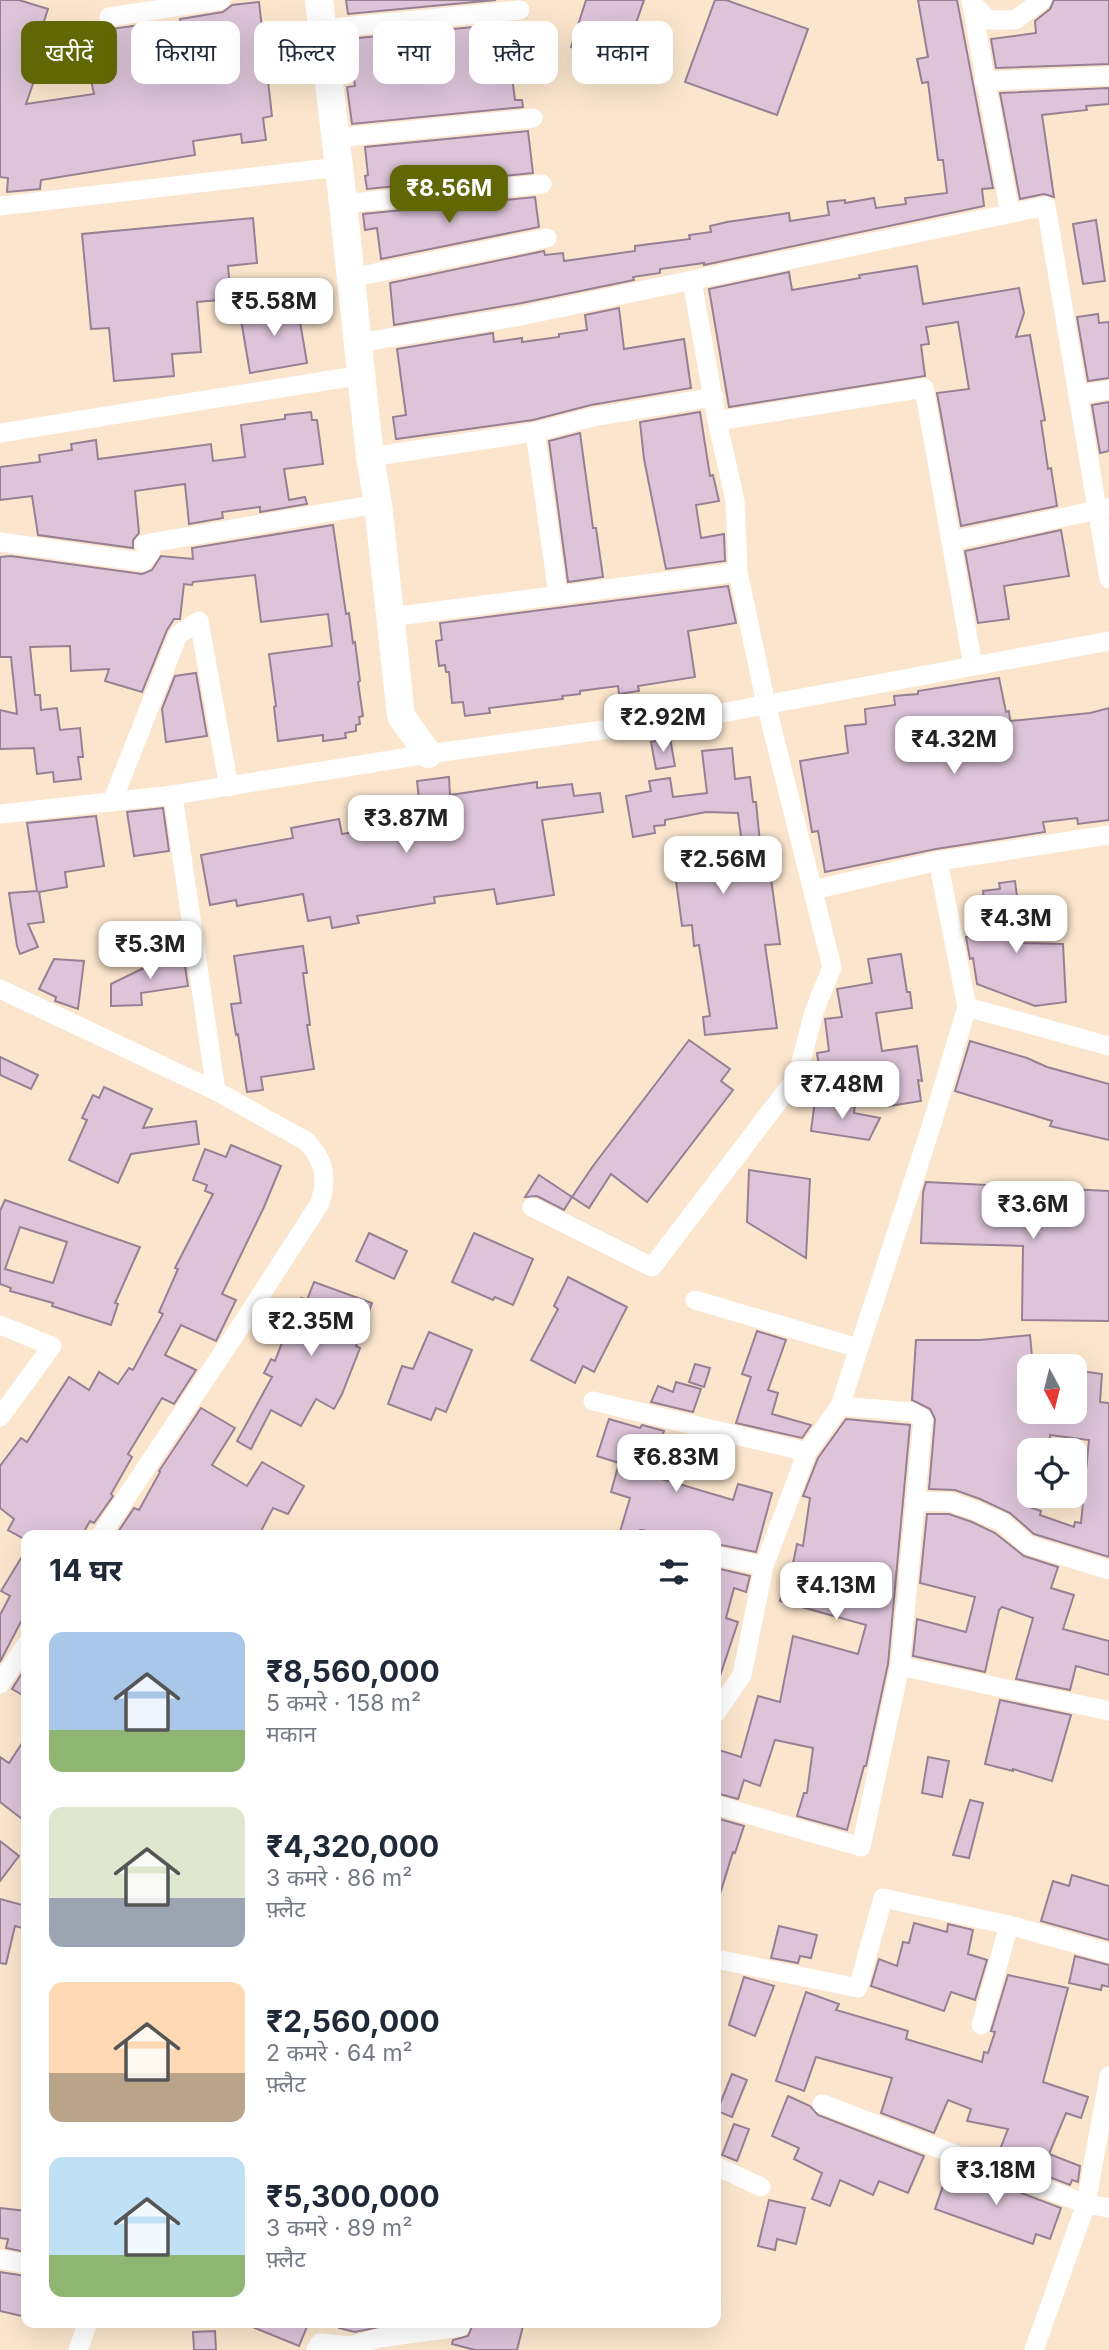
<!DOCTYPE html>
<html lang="hi">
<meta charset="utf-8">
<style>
body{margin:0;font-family:Inter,"Noto Sans Devanagari",sans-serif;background:#f6f6f7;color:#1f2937;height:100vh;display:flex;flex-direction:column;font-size:26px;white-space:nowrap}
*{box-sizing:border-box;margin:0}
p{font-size:23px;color:#747a83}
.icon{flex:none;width:38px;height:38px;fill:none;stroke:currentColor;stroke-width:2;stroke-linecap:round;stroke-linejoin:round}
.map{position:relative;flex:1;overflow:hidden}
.side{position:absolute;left:21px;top:1530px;width:700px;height:798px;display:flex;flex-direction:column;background:#fff;border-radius:14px;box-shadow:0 7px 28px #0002}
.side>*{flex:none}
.guide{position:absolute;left:21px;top:21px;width:700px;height:63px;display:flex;gap:14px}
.needle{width:46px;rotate:173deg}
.controls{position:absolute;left:1017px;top:1354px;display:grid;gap:14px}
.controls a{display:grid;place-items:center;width:70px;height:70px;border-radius:14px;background:#fff;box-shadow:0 7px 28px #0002;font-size:35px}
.price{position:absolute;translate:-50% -60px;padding:0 16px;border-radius:14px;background:#fff;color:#222;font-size:23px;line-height:46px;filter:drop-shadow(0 2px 4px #0008)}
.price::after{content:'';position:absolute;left:50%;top:42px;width:21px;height:16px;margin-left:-10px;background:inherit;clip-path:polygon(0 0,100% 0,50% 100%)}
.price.selected{background:#626705;color:#fff}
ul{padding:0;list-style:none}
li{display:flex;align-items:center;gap:21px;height:175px;padding:0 28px}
li span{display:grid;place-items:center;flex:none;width:196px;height:140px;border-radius:14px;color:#555}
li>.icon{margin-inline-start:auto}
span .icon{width:84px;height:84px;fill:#fffc;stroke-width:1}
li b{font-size:30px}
h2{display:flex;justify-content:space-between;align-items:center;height:84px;padding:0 28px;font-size:30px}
.pill{padding:0 24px;border-radius:14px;background:#fff;box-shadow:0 7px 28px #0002;font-size:24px;line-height:63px}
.pill.selected{background:#626705;color:#fff}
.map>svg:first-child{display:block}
.building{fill:#ddc4d9;stroke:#988094;stroke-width:2;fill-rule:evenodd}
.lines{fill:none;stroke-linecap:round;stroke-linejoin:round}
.street{stroke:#fff;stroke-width:19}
.secondary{stroke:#fff;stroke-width:28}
</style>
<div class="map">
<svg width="1109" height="2350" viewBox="0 0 1109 2350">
<rect width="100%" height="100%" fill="#fbe6cd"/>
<g class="building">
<path d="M0 0H19L48 9 34 52 43 55 26 104 94 94 91 80 110 77 104 39 112 38 111 29 147 24V32L181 27 180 19 223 12 232 5 259 2 272 116 263 118 266 140 242 143 241 134 193 141 195 155 41 180 40 189 7 192 8 178 0 177Z"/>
<path d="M346 0H496L348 14Z"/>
<path d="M586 0H644L635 26 643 29 636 57 614 49 610 60 571 47Z"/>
<path d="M715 0H726L808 29 777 115 685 82Z"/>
<path d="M918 0H957L993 188 982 189 984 206 704 265V263L660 269V273L633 277 634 280 522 303 394 325 390 283 544 251 545 255 563 253 564 261 635 251V246L690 239 689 235 711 232 710 226 727 222 789 213 790 221 829 215 827 202 845 200V203L874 198 876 208 906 204 905 198 947 193 943 160H938L928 82 922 83 917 59 928 57Z"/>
<path d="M1054 0H1109V64L996 68 991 39 1036 33 1035 21 1050 9Z"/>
<path d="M505 24 515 100H522L523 107 352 124 347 87 355 86 348 39Z"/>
<path d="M1109 88V104L1086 106 1087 110 1042 115 1054 197 1044 194 1020 199 1000 93Z"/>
<path d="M528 131 533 173 367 189 365 176 368 175 365 147Z"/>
<path d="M535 197 539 227 381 259 377 228 365 230 363 214Z"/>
<path d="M253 218 257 263 228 266 231 299 197 302 201 352 172 354 174 376 114 381 109 328 91 329 82 234Z"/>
<path d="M1096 220 1105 281 1083 284 1073 224Z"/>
<path d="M917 266 923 304 1019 288 1024 313 1016 337 1030 335 1045 420 1041 421 1048 469 1051 468 1057 506 961 526 937 393 969 389 958 322 926 327 929 344 921 345 925 376 729 407 709 289 789 272 792 290 860 278 859 275Z"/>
<path d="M297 304 307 363 250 373 240 314Z"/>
<path d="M619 308 624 349 684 339 691 388 591 405 533 420 396 439 393 417 406 415 397 349 493 333 494 342 522 338V342L559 337V334L587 330 585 315Z"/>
<path d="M1098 314 1099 323 1109 322V378L1088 381 1077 317Z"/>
<path d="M1109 402V451L1100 453 1092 405Z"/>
<path d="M311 412 312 420H317L323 464 284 469 289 500 305 497 307 504 260 512V507L222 512 223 518 189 524 185 484 135 491 139 533 133 540V548L38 535 32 496 0 500V467L40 462 39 455 72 450 71 444 96 440 98 459 211 444 213 461 245 457 241 425 285 419V415Z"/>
<path d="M700 412 710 476 713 475 719 501 696 505 701 538 724 534 725 561 666 569 644 459 640 422Z"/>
<path d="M580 433 593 528H596L603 577 568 582 549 441Z"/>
<path d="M333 525 346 614 349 613 353 643 355 642 360 681 358 682 363 716 359 717 360 724 356 725V731L345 733 346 738 323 741V735L278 741 274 707 276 706 269 654 332 646 328 614 261 622 255 575 193 582 192 585 184 584 180 619H174L167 630 142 692 105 681 109 669 71 671 70 646 30 647 35 695H40L41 710 57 708 60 730 80 728 83 757H78L81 779 54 782 53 772 37 774 34 748 0 749V710L17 714 11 657H0V557L11 556 142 574 152 570 161 556 193 559 192 548Z"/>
<path d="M1061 530 1069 576 1004 586 1009 619 978 623 965 551Z"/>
<path d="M728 586 736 623 688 631 695 677 638 686 639 691 619 694 618 686 580 691V694L562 696 563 699 489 708 490 713 465 716 463 702 452 703 449 672H446L445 665 439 666 436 641 442 640 440 623Z"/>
<path d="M196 673 207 736 166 742 162 709 175 676Z"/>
<path d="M999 678 1006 712 1009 711 1010 721 1090 713 1109 708V820L1078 824 1077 818 1043 822 1045 832 936 849 825 872 818 831 812 832 800 761 848 753 845 726 866 724 865 709 895 705 894 696 918 694V691Z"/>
<path d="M670 738 675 766 656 769 651 742Z"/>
<path d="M732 748 735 779 750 777 753 802H756L760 843 766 842 780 944 765 945 777 1028 705 1035 703 1017 710 1016 699 945 694 946 692 925 682 926 674 866 700 863 699 848 742 844 738 813 706 812 665 820V825L654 826 655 833 633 837 626 796 651 791 649 781 670 778 673 797 707 793 702 751Z"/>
<path d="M449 777 450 795 537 782V788L572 784 574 796 600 793 603 812 542 820 554 895 497 904 494 889 434 897 435 903 357 916 359 923 332 928 330 917 308 921 303 894 237 906 236 900 210 905 201 855 293 838 291 828 339 819 342 834 383 827 382 822 421 816 417 781Z"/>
<path d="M163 808 169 851 134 856 127 812Z"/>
<path d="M96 816 104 866 65 872 67 887 39 892 44 922 28 924 38 947 20 954 17 946 9 893 37 891 27 823Z"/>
<path d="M1015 881 1023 943 1063 944 1066 1002 1035 1006 977 984 973 958 970 959 966 937 988 934 983 891 1000 889 999 883Z"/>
<path d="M303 946 307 973H303L310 1025H307L314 1069 261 1077 263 1090 247 1092 238 1034 236 1035 231 1004 241 1003 234 956Z"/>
<path d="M183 953 188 986 141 993 142 1005 111 1006V984L150 965 149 962Z"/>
<path d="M901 954 907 992H910L912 1008 876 1013 882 1051 917 1046 922 1081 918 1080 921 1101 889 1106 884 1069 821 1079 817 1053 829 1051 825 1019 842 1017 837 989 872 983 868 959Z"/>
<path d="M54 959 84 961 78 1009 55 1001 56 997 39 989Z"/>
<path d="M689 1040 730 1069 721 1081 733 1090 647 1202 611 1174 589 1208 572 1197 593 1166Z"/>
<path d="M970 1041 1027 1058 1047 1067 1109 1084V1140L1050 1126 1052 1121 955 1091Z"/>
<path d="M0 1057 38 1075 31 1089 0 1075Z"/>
<path d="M104 1087 152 1109 143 1128 196 1121 199 1144 131 1154 118 1183 69 1160 87 1120 82 1118 93 1095 99 1098Z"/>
<path d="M815 1100 855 1105 854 1113 880 1118 869 1140 811 1131Z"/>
<path d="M231 1145 281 1166 264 1207 222 1294 236 1300 217 1339 216 1341 181 1325 165 1355 196 1370 174 1404 162 1398 128 1454 132 1457 111 1494 113 1496 94 1523 90 1521 82 1535H26V1540L8 1530 14 1519 0 1508V1466L21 1438 27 1442 69 1377 89 1390 99 1372 118 1384 129 1368 133 1370 163 1314 159 1312 178 1269 175 1268 213 1194 205 1191 207 1185 193 1180 205 1149 226 1157Z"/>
<path d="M749 1170 810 1179 806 1258 747 1222Z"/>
<path d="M539 1175 572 1197 564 1210 537 1196 525 1197Z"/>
<path d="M926 1182 1109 1191V1321L1022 1320 1023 1246 921 1243 923 1192Z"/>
<path d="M5 1200 140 1247 115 1303 118 1304 111 1325 52 1306 53 1303 10 1291 11 1288 0 1284V1211ZM20 1227 67 1242 53 1283 5 1269Z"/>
<path d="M369 1233 407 1251 394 1279 356 1261Z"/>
<path d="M474 1233 533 1259 513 1305 495 1297 493 1300 452 1282Z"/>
<path d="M568 1277 627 1307 594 1372 583 1366 575 1383 531 1360 558 1309 554 1306Z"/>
<path d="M314 1282 372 1303 356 1346 360 1348 342 1394 334 1409 316 1399 301 1426 271 1410 251 1449 237 1441 272 1377 264 1373 271 1359 275 1361 296 1306 301 1298 307 1300Z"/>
<path d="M757 1331 786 1340 768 1390 778 1393 772 1414 811 1425 802 1438 736 1423 751 1377 742 1374Z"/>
<path d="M429 1332 472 1350 446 1412 436 1408 431 1420 388 1404 402 1366 413 1369Z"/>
<path d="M1030 1335 1032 1357 1029 1358V1414L1074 1412V1370L1102 1374 1100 1402 1109 1403V1557L1034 1534 1010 1513 980 1499 955 1490 929 1489 935 1419 930 1409 912 1400 916 1340H980ZM1050 1435 1089 1440 1081 1523 1075 1522 1074 1527 1040 1515 1041 1511 1029 1507V1451H1051Z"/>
<path d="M695 1364 710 1368 704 1387 689 1382Z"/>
<path d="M676 1382 701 1389 693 1412 651 1402 658 1386 673 1392Z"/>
<path d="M201 1408 235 1428 212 1465 247 1486 262 1462 304 1486 288 1514 273 1508 259 1535H116L134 1508 139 1510 160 1472 159 1471Z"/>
<path d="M609 1419 640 1428 642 1425 664 1431 661 1438 673 1442 662 1479 733 1500 738 1484 772 1493 756 1552 716 1544V1535H659L643 1530H640L639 1535H619L630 1498 611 1492 619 1463 597 1456Z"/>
<path d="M846 1419 910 1425 888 1664 866 1766H864L847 1830 797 1816 804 1793H807L813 1748 775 1740 760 1786 744 1780 738 1799 716 1793V1749L741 1757 758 1696 780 1702 793 1636 858 1654 866 1625 780 1601 787 1567 792 1568 797 1544 803 1546 810 1498 803 1496 818 1458Z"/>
<path d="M927 1514H949L972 1522 995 1533 1024 1556 1058 1567 1051 1588 1074 1595 1063 1629 1109 1641V1675L1076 1666 1070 1690 1016 1679 1033 1618 1002 1607 999 1610 985 1672 913 1656 917 1619 966 1632 975 1597 920 1583Z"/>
<path d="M26 1550V1612L0 1662V1615L10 1596 1 1591Z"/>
<path d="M716 1568 750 1576 746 1592 734 1588 726 1618 738 1622 719 1679 716 1678Z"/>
<path d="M26 1667V1697L12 1689Z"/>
<path d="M1000 1700 1071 1715 1052 1781 1013 1769V1771L985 1764Z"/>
<path d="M26 1737V1822L0 1802V1757L9 1763Z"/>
<path d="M928 1757 949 1761 942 1797 922 1793Z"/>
<path d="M970 1800 983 1803 969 1858 953 1855Z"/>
<path d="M716 1818 744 1826 735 1853 733 1852 720 1894 716 1893Z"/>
<path d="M0 1841 19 1856 0 1881Z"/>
<path d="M1072 1875 1109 1886V1940L1041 1921 1053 1881 1069 1886Z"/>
<path d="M0 1899 26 1906V1929L15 1926 6 1964 0 1963Z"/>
<path d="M914 1923 947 1932 948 1924 973 1930 968 1954 987 1960 975 2000 951 1992 944 2011 871 1986 879 1959 897 1966 903 1942 909 1943Z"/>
<path d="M779 1926 817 1935 811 1958 800 1956 798 1963 771 1958Z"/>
<path d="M1075 1956 1109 1965V1987L1102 1985 1101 1990 1069 1983Z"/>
<path d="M1008 1975 1068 1988 1043 2082 1088 2097 1081 2118 1066 2113 1049 2154 1080 2166 1078 2182 1072 2180 1070 2185 997 2157 1008 2129 967 2121 971 2109 948 2100 934 2133 881 2113 892 2078 816 2057 804 2091 776 2081 806 1992 839 2004 836 2010 908 2031 906 2039 982 2062 984 2052 988 2053 995 2032 991 2031Z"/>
<path d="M744 1977 774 1986 755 2036 729 2025Z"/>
<path d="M732 2074 747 2080 732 2117 717 2111Z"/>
<path d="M788 2096 810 2106 818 2115 924 2156 908 2193 879 2181 873 2195 840 2180 830 2206 812 2199 822 2173 794 2159 799 2148 772 2136Z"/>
<path d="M734 2124 749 2129 737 2161 722 2155Z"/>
<path d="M950 2166 1061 2208 1050 2239 1036 2234 1033 2244 935 2209Z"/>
<path d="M769 2200 805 2208 796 2244 777 2239 775 2250 758 2246Z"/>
<path d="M0 2208 26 2211V2252L6 2248 8 2239 0 2238Z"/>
<path d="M0 2272 26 2276V2298L22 2316 0 2311Z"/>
<path d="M240 2322H309L299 2346Z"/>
<path d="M340 2322H404L355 2332 339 2328Z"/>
<path d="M474 2322H524L517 2350H475L452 2344 453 2340 468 2336Z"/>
<path d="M215 2331 216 2350H194L193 2332Z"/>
</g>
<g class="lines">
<g class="street">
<path d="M971 0 1010 213"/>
<path d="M972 3 988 20H1015L1042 0"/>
<path d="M109 17 221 0"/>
<path d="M322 29 520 10"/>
<path d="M984 81 1109 76"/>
<path d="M335 138 533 118"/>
<path d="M342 204 542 184"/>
<path d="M0 206 339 167"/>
<path d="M351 278 547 238"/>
<path d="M358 343 516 317 1046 206 1109 579"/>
<path d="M1078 395 1109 390"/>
<path d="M717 421 924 388 973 666"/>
<path d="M535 432 558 595"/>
<path d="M0 433 362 375"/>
<path d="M370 457 535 432 593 417 714 397"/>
<path d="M951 541 1107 508"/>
<path d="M0 542 143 562 150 553 144 544 378 504"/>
<path d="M390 617 738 572"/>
<path d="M173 795 216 1091"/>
<path d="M112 802 178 635 199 621 229 787"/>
<path d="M0 814 173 795 428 754 705 716 1109 641"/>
<path d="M813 890 938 861 1109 835"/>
<path d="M0 989 216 1091 306 1141C324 1159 328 1178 320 1203L240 1327 101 1535"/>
<path d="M967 1007 1109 1046"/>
<path d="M532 1207 652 1267 797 1077 814 1012 832 967 766 704 738 572 735 500 717 421 692 281"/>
<path d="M695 1300 858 1348"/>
<path d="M0 1325 52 1346 0 1417"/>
<path d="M593 1401 807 1452"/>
<path d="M915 1501 951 1502 976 1511 1002 1522 1028 1545 1109 1570"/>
<path d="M716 1556 764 1566"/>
<path d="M900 1666 1109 1711"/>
<path d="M0 1684 26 1645"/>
<path d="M716 1713 742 1675 764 1566 807 1452 840 1406 931 1127 967 1007 938 861"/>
<path d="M716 1805 861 1847 900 1666 923 1419 912 1412 840 1406"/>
<path d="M716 1959 858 1988 883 1898 1009 1925 1109 1953"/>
<path d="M981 2025 1009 1925"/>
<path d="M822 2104 1086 2204 1109 2208"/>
<path d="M716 2166 761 2187"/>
<path d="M0 2259 26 2264"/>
<path d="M78 2350 88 2322"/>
<path d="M316 2350 320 2343 351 2346 379 2338 460 2327 462 2322"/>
<path d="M1034 2350 1086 2204 1109 2076"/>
</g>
<path class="secondary" d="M319 0 339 167 370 457 378 504 401 716 428 754"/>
</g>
</svg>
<div class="controls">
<a><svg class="needle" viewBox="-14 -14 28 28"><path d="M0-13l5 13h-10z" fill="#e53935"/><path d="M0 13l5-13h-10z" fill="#747a83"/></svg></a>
<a><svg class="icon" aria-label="locate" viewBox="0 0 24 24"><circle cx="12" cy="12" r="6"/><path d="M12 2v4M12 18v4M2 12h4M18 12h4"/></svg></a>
</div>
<b class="price selected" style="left:449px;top:225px">₹8.56M</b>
<b class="price" style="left:274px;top:338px">₹5.58M</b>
<b class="price" style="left:663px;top:754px">₹2.92M</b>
<b class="price" style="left:954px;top:776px">₹4.32M</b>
<b class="price" style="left:406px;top:855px">₹3.87M</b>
<b class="price" style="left:723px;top:896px">₹2.56M</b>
<b class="price" style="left:1016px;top:955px">₹4.3M</b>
<b class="price" style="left:150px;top:981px">₹5.3M</b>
<b class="price" style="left:842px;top:1121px">₹7.48M</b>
<b class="price" style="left:1033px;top:1241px">₹3.6M</b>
<b class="price" style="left:311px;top:1358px">₹2.35M</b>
<b class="price" style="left:676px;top:1494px">₹6.83M</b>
<b class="price" style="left:836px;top:1622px">₹4.13M</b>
<b class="price" style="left:996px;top:2207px">₹3.18M</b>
<div class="guide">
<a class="pill selected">खरीदें</a>
<a class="pill">किराया</a>
<a class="pill">फ़िल्टर</a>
<a class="pill">नया</a>
<a class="pill">फ़्लैट</a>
<a class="pill">मकान</a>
</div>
<section class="side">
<h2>14 घर<svg class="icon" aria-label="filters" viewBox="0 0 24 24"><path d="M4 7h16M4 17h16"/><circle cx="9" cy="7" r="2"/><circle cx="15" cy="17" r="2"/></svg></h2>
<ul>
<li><span style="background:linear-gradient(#a9c7e8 70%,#8fb573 0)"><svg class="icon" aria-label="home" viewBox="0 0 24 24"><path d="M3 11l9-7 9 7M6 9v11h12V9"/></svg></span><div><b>₹8,560,000</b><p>5 कमरे · 158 m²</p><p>मकान</p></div></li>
<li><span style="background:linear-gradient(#dfe7d0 65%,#9aa5b1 0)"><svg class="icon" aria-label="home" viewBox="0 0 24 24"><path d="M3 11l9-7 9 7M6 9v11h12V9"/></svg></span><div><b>₹4,320,000</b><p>3 कमरे · 86 m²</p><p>फ़्लैट</p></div></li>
<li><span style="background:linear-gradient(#ffd9b3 65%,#b9a48a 0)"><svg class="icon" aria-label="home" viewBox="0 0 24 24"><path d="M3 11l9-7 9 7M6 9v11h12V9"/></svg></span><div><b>₹2,560,000</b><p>2 कमरे · 64 m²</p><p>फ़्लैट</p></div></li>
<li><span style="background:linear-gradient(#bfe0f5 70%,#8fb573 0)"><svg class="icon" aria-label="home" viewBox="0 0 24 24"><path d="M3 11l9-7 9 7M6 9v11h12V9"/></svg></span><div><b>₹5,300,000</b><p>3 कमरे · 89 m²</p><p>फ़्लैट</p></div></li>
</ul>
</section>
</div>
